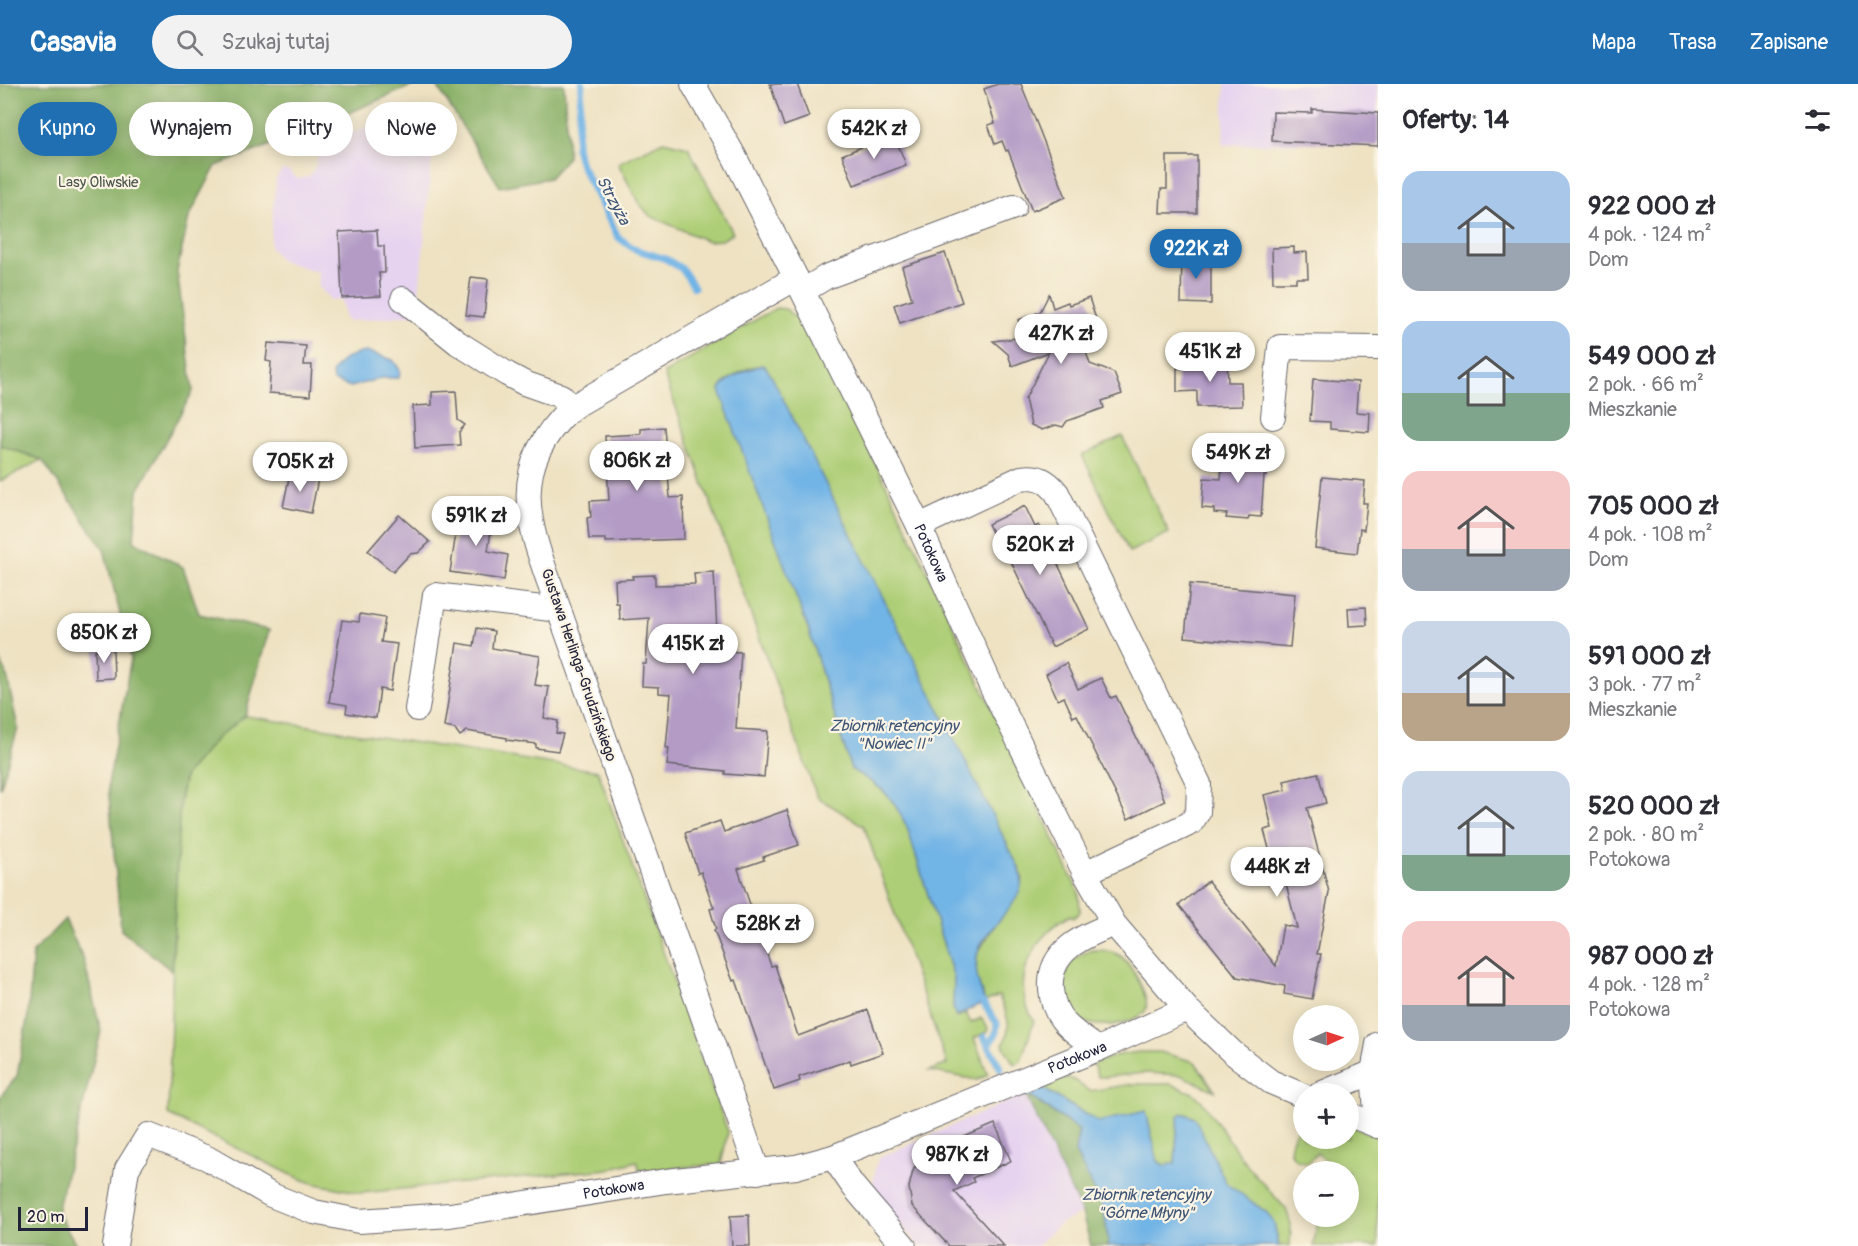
<!DOCTYPE html>
<html lang="pl">
<meta charset="utf-8">
<style>
body{margin:0;font-family:Pangolin,sans-serif;background:#f2f2f3;color:#2b2b33;height:100vh;display:flex;flex-direction:column;font-size:22px;white-space:nowrap}
*{box-sizing:border-box;margin:0}
p{font-size:20px;color:#7c7c81}
.icon{flex:none;width:33px;height:33px;fill:none;stroke:currentColor;stroke-width:2;stroke-linecap:round;stroke-linejoin:round}
.map{position:relative;flex:1;overflow:hidden}
.panel{display:flex;flex-direction:column;background:#fff;width:480px}
.panel>*{flex:none}
.hud{position:absolute;left:18px;top:18px;width:570px;height:54px;display:flex;gap:12px}
.needle{width:39px;rotate:87deg}
.fabs{position:absolute;left:1293px;top:921px;display:grid;gap:12px}
.fabs a{display:grid;place-items:center;width:66px;height:66px;border-radius:50%;background:#fff;box-shadow:0 3px 15px #0003;font-size:30px}
.scale{position:absolute;left:18px;bottom:15px;width:70px;box-sizing:border-box;padding-left:6px;border:3px solid #22223b;border-top:0;font-size:16px;line-height:21px;white-space:nowrap;color:#22223b;-webkit-text-stroke:4px #fcf5e5;paint-order:stroke}
.price{position:absolute;translate:-50% -51px;padding:0 14px;border-radius:21px;background:#fff;color:#222;font-size:20px;line-height:39px;filter:drop-shadow(0 2px 3px #0008)}
.price::after{content:'';position:absolute;left:50%;top:36px;width:18px;height:14px;margin-left:-9px;background:inherit;clip-path:polygon(0 0,100% 0,50% 100%)}
.price.active{background:#1f6fb2;color:#fff}
ul{padding:0;list-style:none}
li{display:flex;align-items:center;gap:18px;height:150px;padding:0 24px}
li span{display:grid;place-items:center;flex:none;width:168px;height:120px;border-radius:18px;color:#555}
li>.icon{margin-inline-start:auto}
span .icon{width:72px;height:72px;fill:#fffc;stroke-width:1}
li b{font-size:26px}
h2{display:flex;justify-content:space-between;align-items:center;height:72px;padding:0 24px;font-size:26px}
.pill{padding:0 21px;border-radius:27px;background:#fff;box-shadow:0 3px 15px #0003;font-size:21px;line-height:54px}
.pill.active{background:#1f6fb2;color:#fff}
header{display:flex;align-items:center;gap:36px;box-sizing:border-box;height:84px;padding:0 30px;background:#1f6fb2;color:#fff}
header strong{font-size:28px}
nav{display:flex;gap:33px;margin-inline-start:auto;font-size:21px}
.search{width:420px;height:54px;background:#f2f2f3;display:flex;align-items:center;gap:15px;box-sizing:border-box;padding:0 21px;border-radius:33px;color:#7c7c81;font-size:22px}
main{display:flex;flex:1;min-height:0}
.map>svg:first-child{display:block}
.built{fill:#e6d3f0}
.green{fill:#adce76;stroke:#687858;stroke-width:1.5}
.forest{fill:#8ab167;stroke:#566a51;stroke-width:1.5}
.water{fill:#71b4e6;stroke:#4a6b90;stroke-width:1.5}
.lines{fill:none;stroke-linecap:round;stroke-linejoin:round}
.stream{stroke:#71b4e6;stroke-width:7}
.building{fill:#b39bc6}
.minor-casing{stroke:#69656a;stroke-width:26}
.minor{stroke:#fff;stroke-width:24}
.labels{text-anchor:middle;stroke-width:4.5;stroke-linejoin:round;paint-order:stroke}
.park-label{font-size:15px;fill:#4c564d;stroke:#fcf5e5}
.street-label{font-size:15px;fill:#22223b;stroke:#fcf5e5}
.water-label{font-size:16px;font-style:italic;fill:#3e5577;stroke:#fcf5e5}
</style>
<header>
<strong>Casavia</strong>
<div class="search"><svg class="icon" aria-label="search" viewBox="0 0 24 24"><circle cx="10" cy="10" r="6"/><path d="M15 15l6 6"/></svg>Szukaj tutaj</div>
<nav><a>Mapa</a><a>Trasa</a><a>Zapisane</a></nav>
</header>
<main>
<div class="map">
<svg width="1378" height="1162" viewBox="0 0 1378 1162">
<rect width="100%" height="100%" fill="#fcf5e5"/>
<filter id="ink" filterUnits="userSpaceOnUse"><feTurbulence type="fractalNoise" baseFrequency=".0167" numOctaves="2"/><feDisplacementMap in="SourceGraphic" scale="12" xChannelSelector="R" yChannelSelector="G"/><feConvolveMatrix kernelMatrix="1 2 1 2 8 2 1 2 1" color-interpolation-filters="sRGB"/></filter>
<filter id="wash" filterUnits="userSpaceOnUse"><feTurbulence type="fractalNoise" baseFrequency=".008" numOctaves="4" result="noise"/><feDisplacementMap in="SourceGraphic" scale="24" xChannelSelector="R" yChannelSelector="G"/><feGaussianBlur stdDeviation="1.35" result="paint"/><feColorMatrix in="noise" values="0 0 0 0 0 0 0 0 0 0 0 0 0 0 0 0 0 1.4 0 .05"/><feComposite in="paint" operator="in"/></filter>
<g filter="url(#wash)">
<rect width="100%" height="100%" fill="#eee2c2"/>
<g class="built">
<path d="M1225 0H1378V62L1311 59 1223 61Z"/>
<path d="M394 25 432 72 419 210 422 217 411 231 351 237 345 235 342 216H331L319 203 318 188 280 176 270 163 276 95 282 86 289 87 296 94 301 95 311 91 316 81 320 57 359 47Z"/>
<path d="M1025 1010 1082 1129 1061 1139 1036 1162H919L871 1107 878 1074Z"/>
</g>
<g class="green">
<path d="M663 57 688 63 733 149 722 156 707 157 650 132 638 118 618 79Z"/>
<path d="M776 224 786 225 793 232 799 229 887 402 1079 809 1080 828 1073 834 1071 831C1040 847 1015 885 1026 920 1028 926 1031 932 1034 937L1021 977 1014 980 1003 961C1013 940 1007 932 999 912L985 918 976 892 977 870 1023 796 1020 786 765 282C752 279 727 294 720 305L809 547 851 685C883 705 890 708 907 743L954 894 953 923 956 934 966 929 971 939 981 934 988 944 987 948 974 954 988 991 977 996 929 987 947 980 864 742 817 713 665 293 664 289Z"/>
<path d="M1122 352 1169 449 1129 468 1082 371Z"/>
<path d="M0 361 42 376 0 397Z"/>
<path d="M245 632 598 687 728 1048 721 1080 640 1087 637 1077 608 1085 361 1109 312 1099 294 1092 168 1031 176 786 180 717 185 691 217 654Z"/>
<path d="M1092 866C1102 866 1111 866 1119 871 1130 877 1152 916 1145 927 1141 933 1132 936 1125 938 1113 942 1092 943 1080 936 1062 924 1059 894 1072 878 1077 871 1085 869 1092 866Z"/>
<path d="M1139 968H1160L1195 978 1215 1007 1180 991 1145 989 1105 993H1098L1093 980 1117 971Z"/>
<path d="M1066 994C1080 995 1080 1004 1090 1007L1132 1000H1170L1193 1009 1201 1016 1248 1083 1286 1125 1291 1140 1290 1162H1279L1278 1154 1267 1129 1226 1099 1194 1034 1186 1030 1178 1033 1175 1081 1170 1079 1167 1082C1158 1080 1157 1076 1154 1067L1098 1038 1042 1004Z"/>
<path d="M1303 1038 1304 1054H1348L1349 1041 1378 1053V1162H1313L1319 1133 1348 1132V1088L1338 1087 1317 1069 1307 1079 1295 1075 1290 1067C1291 1056 1295 1046 1303 1038Z"/>
</g>
<g class="forest">
<path d="M0 0H416L307 47 216 82 189 133 177 187 193 307 138 407 134 457 183 483 199 530 269 546 245 632 217 654 185 691 180 717 172 887 121 846 108 701 131 574 104 465 42 376 0 361Z"/>
<path d="M436 0H564L568 73 549 94 500 103Z"/>
<path d="M0 576 6 588 18 644 0 705Z"/>
<path d="M65 835 84 877 101 947 57 1128 77 1162H0V1013L17 992 28 931 33 868Z"/>
<path d="M1025 1010 1079 1046 1075 1068 1104 1125 1109 1162H1091L1082 1129Z"/>
</g>
<g class="water">
<path d="M368 268 393 276 400 286 399 294H381L351 303 333 297 332 290C339 276 352 269 368 268Z"/>
<path d="M761 281 765 282 772 293 1020 786C1031 820 983 840 977 872 974 888 979 902 985 918L956 932 953 923 954 894 907 743C890 708 884 705 851 685L809 547 722 313 720 305C730 291 746 287 761 281Z"/>
<path d="M1042 1004 1098 1038 1146 1027 1158 1078 1167 1082 1169 1079 1175 1080 1178 1033 1182 1029 1195 1034 1226 1099 1267 1129 1274 1139 1279 1162H1109L1104 1125 1075 1068 1079 1046 1027 1010Z"/>
</g>
<g class="lines">
<g class="stream">
<path d="M582 0 576 64 581 81 618 153 634 165 666 175 682 185 694 203"/>
<path d="M983 919 997 939 996 950 988 961"/>
<path d="M984 953 1001 985"/>
</g>
</g>
<g id="blocks">
<g class="building">
<path d="M770 0H797L809 33 784 42Z"/>
<path d="M998 0H1021L1066 113 1032 127 1008 66 1006 67 1002 57 995 60 988 41 995 39 984 5Z"/>
<path d="M1312 25 1378 29V62L1272 57 1273 28 1312 29Z"/>
<path d="M894 50 906 81 854 101 842 71Z"/>
<path d="M1167 72H1197V129H1160L1161 105H1167Z"/>
<path d="M377 146 378 162H384L385 189H379L381 212 342 214 339 148Z"/>
<path d="M1294 163V169L1307 168 1308 194H1296V198H1273L1272 164Z"/>
<path d="M945 169 962 218 900 239 894 221 912 215 902 183Z"/>
<path d="M1182 171 1211 172V220L1181 219Z"/>
<path d="M471 193 488 195 484 233 466 231Z"/>
<path d="M1049 210 1053 224 1068 218 1069 221 1089 214 1096 235 1090 247 1080 251 1090 280 1114 289 1122 310 1102 317 1104 324 1067 337 1063 343 1056 341 1042 346 1031 341 1025 315 1049 268 1012 282 1008 270 993 257 1024 253 1018 236 1040 228Z"/>
<path d="M268 259 306 262 304 281H312L310 312 269 309 271 278 266 277Z"/>
<path d="M1196 274H1227L1228 298H1241L1242 322 1197 323V307L1177 308V284H1196Z"/>
<path d="M1313 295 1358 298 1356 328 1370 329 1369 348 1330 345V338L1310 337Z"/>
<path d="M456 307 458 336 465 341 459 348 460 361 415 364 413 322 432 321V308Z"/>
<path d="M664 343 670 414 683 413 684 455 606 458V455H589L587 434 591 433 590 417 609 416 605 352 641 350V345Z"/>
<path d="M1231 363 1268 366 1266 392H1264L1261 433 1249 432 1248 436 1226 434 1227 430 1214 429V425L1202 424 1204 394 1221 395 1223 366H1232Z"/>
<path d="M290 389 318 395 311 429 283 423Z"/>
<path d="M1322 393 1365 397 1363 419H1367L1364 446 1360 445 1357 469 1315 464Z"/>
<path d="M485 422 487 447H491L488 467 508 471 504 496 450 488 460 424Z"/>
<path d="M1025 422 1035 443 1039 441 1089 545 1052 563 1002 459 998 461 988 440Z"/>
<path d="M399 431 430 458 418 469 410 470 393 488 368 467Z"/>
<path d="M714 488 718 567 741 568 736 645 768 647 764 693 725 690V687L667 681 669 664H666L671 610 659 609V603L642 602 643 580H646L649 534 620 536 619 519H616L615 496 633 495 632 492 655 491V501L695 500 694 489Z"/>
<path d="M1190 500 1295 510 1290 563 1185 553Z"/>
<path d="M1366 523 1367 541 1349 542 1348 524Z"/>
<path d="M360 530 385 534 381 558 397 560 390 607 380 605 376 634 346 629 347 621 329 618 342 536 359 538Z"/>
<path d="M477 544 494 547 492 564 540 572 535 601 549 603 544 634 558 637 556 649 563 650 558 667 536 664V660L507 656V654L467 647 460 652 455 645 444 643 457 559 474 562Z"/>
<path d="M113 565 114 594 96 595 95 566Z"/>
<path d="M1066 579 1078 605 1101 594 1111 614 1116 612 1153 688 1165 717 1128 735 1077 631 1073 633 1064 613 1058 616 1046 590Z"/>
<path d="M1318 689 1326 719 1307 724 1329 808 1317 870H1321L1312 915 1284 910 1285 902 1237 893 1179 821 1208 797 1276 882 1283 841 1297 844 1285 796 1278 798 1264 746 1272 744 1264 711 1286 706 1284 697Z"/>
<path d="M787 726 799 761 763 773 764 776 738 785 771 882 775 881 798 952 868 926 883 969 851 980 850 976 799 993 800 997 774 1006 736 896 733 897 714 846 716 845 710 825 714 824 701 788 698 789 685 749 720 737 724 748Z"/>
<path d="M995 1040 1011 1077 972 1094 974 1098 954 1107 1004 1162H949L912 1122 909 1103 913 1087 921 1071Z"/>
<path d="M749 1131 750 1162H732L730 1132Z"/>
</g>
</g>
</g>
<g filter="url(#ink)">
<use href="#blocks" fill-opacity="0" stroke="#69656a" stroke-width="1.5"/>
<g class="lines">
<g class="minor-casing">
<g id="minor">
<path id="s1" d="M693 0 734 72 796 194 919 442 991 602 1085 789 1114 840 1187 925 1232 968 1271 998 1304 1012"/>
<path d="M803 207 826 193 1014 123"/>
<path d="M403 215 458 259 507 290 524 299 561 312 571 324"/>
<path d="M1273 333 1280 263 1378 264"/>
<path d="M919 442 1021 394C1037 391 1047 396 1057 409L1199 700 1198 728 1191 739 1085 789"/>
<path d="M417 625 435 511 559 526"/>
<path d="M1098 965C1087 957 1074 949 1065 939 1056 929 1052 918 1051 905 1048 866 1084 852 1114 840"/>
<path d="M1320 1010 1373 988"/>
<path d="M1348 1030 1378 1042"/>
<path d="M1377 1042 1373 988 1378 960"/>
<path d="M833 1073 853 1102 904 1162"/>
<path d="M758 1088 559 526C533 450 501 390 571 324L796 194"/>
<path id="s2" d="M115 1162 127 1085 148 1051 207 1074 271 1111 296 1121 314 1128 359 1137 450 1131 666 1097 796 1083 833 1073 1098 965 1187 925"/>
</g>
</g>
<use href="#minor" class="minor"/>
</g>
</g>
<g class="labels">
<g class="park-label">
<text x="98" y="103">Lasy Oliwskie</text>
</g>
<g class="street-label">
<text dy="5" stroke="none"><textPath href="#s1" startOffset="526">Potokowa</textPath></text>
<text transform="translate(579 581) rotate(71)" y="5">Gustawa Herlinga-Grudzińskiego</text>
<text dy="5" stroke="none"><textPath href="#s2" startOffset="1090">Potokowa</textPath></text>
<text dy="5" stroke="none"><textPath href="#s2" startOffset="604">Potokowa</textPath></text>
</g>
<g class="water-label">
<text transform="translate(614 116) rotate(62)" y="6">Strzyża</text>
<text x="894" y="647">Zbiornik retencyjny<tspan x="894" dy="18">"Nowiec II"</tspan></text>
<text x="1146" y="1116">Zbiornik retencyjny<tspan x="1146" dy="18">"Górne Młyny"</tspan></text>
</g>
</g>
</svg>
<div class="fabs">
<a><svg class="needle" viewBox="-14 -14 28 28"><path d="M0-13l5 13h-10z" fill="#e53935"/><path d="M0 13l5-13h-10z" fill="#7c7c81"/></svg></a>
<a>+</a>
<a>−</a>
</div>
<div class="scale">20 m</div>
<b class="price" style="left:874px;top:76px">542K zł</b>
<b class="price active" style="left:1196px;top:196px">922K zł</b>
<b class="price" style="left:1061px;top:281px">427K zł</b>
<b class="price" style="left:1210px;top:299px">451K zł</b>
<b class="price" style="left:1238px;top:400px">549K zł</b>
<b class="price" style="left:637px;top:408px">806K zł</b>
<b class="price" style="left:300px;top:409px">705K zł</b>
<b class="price" style="left:476px;top:463px">591K zł</b>
<b class="price" style="left:1040px;top:492px">520K zł</b>
<b class="price" style="left:104px;top:580px">850K zł</b>
<b class="price" style="left:693px;top:591px">415K zł</b>
<b class="price" style="left:1277px;top:814px">448K zł</b>
<b class="price" style="left:768px;top:871px">528K zł</b>
<b class="price" style="left:957px;top:1102px">987K zł</b>
<div class="hud">
<a class="pill active">Kupno</a>
<a class="pill">Wynajem</a>
<a class="pill">Filtry</a>
<a class="pill">Nowe</a>
</div>
</div>
<section class="panel">
<h2>Oferty: 14<svg class="icon" aria-label="filters" viewBox="0 0 24 24"><path d="M4 7h16M4 17h16"/><circle cx="9" cy="7" r="2"/><circle cx="15" cy="17" r="2"/></svg></h2>
<ul>
<li><span style="background:linear-gradient(#a9c7e8 60%,#9aa5b1 0)"><svg class="icon" aria-label="home" viewBox="0 0 24 24"><path d="M3 11l9-7 9 7M6 9v11h12V9"/></svg></span><div><b>922 000 zł</b><p>4 pok. · 124 m²</p><p>Dom</p></div></li>
<li><span style="background:linear-gradient(#a9c7e8 60%,#7fa58c 0)"><svg class="icon" aria-label="home" viewBox="0 0 24 24"><path d="M3 11l9-7 9 7M6 9v11h12V9"/></svg></span><div><b>549 000 zł</b><p>2 pok. · 66 m²</p><p>Mieszkanie</p></div></li>
<li><span style="background:linear-gradient(#f6c9c9 65%,#9aa5b1 0)"><svg class="icon" aria-label="home" viewBox="0 0 24 24"><path d="M3 11l9-7 9 7M6 9v11h12V9"/></svg></span><div><b>705 000 zł</b><p>4 pok. · 108 m²</p><p>Dom</p></div></li>
<li><span style="background:linear-gradient(#c9d6e8 60%,#b9a48a 0)"><svg class="icon" aria-label="home" viewBox="0 0 24 24"><path d="M3 11l9-7 9 7M6 9v11h12V9"/></svg></span><div><b>591 000 zł</b><p>3 pok. · 77 m²</p><p>Mieszkanie</p></div></li>
<li><span style="background:linear-gradient(#c9d6e8 70%,#7fa58c 0)"><svg class="icon" aria-label="home" viewBox="0 0 24 24"><path d="M3 11l9-7 9 7M6 9v11h12V9"/></svg></span><div><b>520 000 zł</b><p>2 pok. · 80 m²</p><p>Potokowa</p></div></li>
<li><span style="background:linear-gradient(#f6c9c9 70%,#9aa5b1 0)"><svg class="icon" aria-label="home" viewBox="0 0 24 24"><path d="M3 11l9-7 9 7M6 9v11h12V9"/></svg></span><div><b>987 000 zł</b><p>4 pok. · 128 m²</p><p>Potokowa</p></div></li>
</ul>
</section>
</main>
